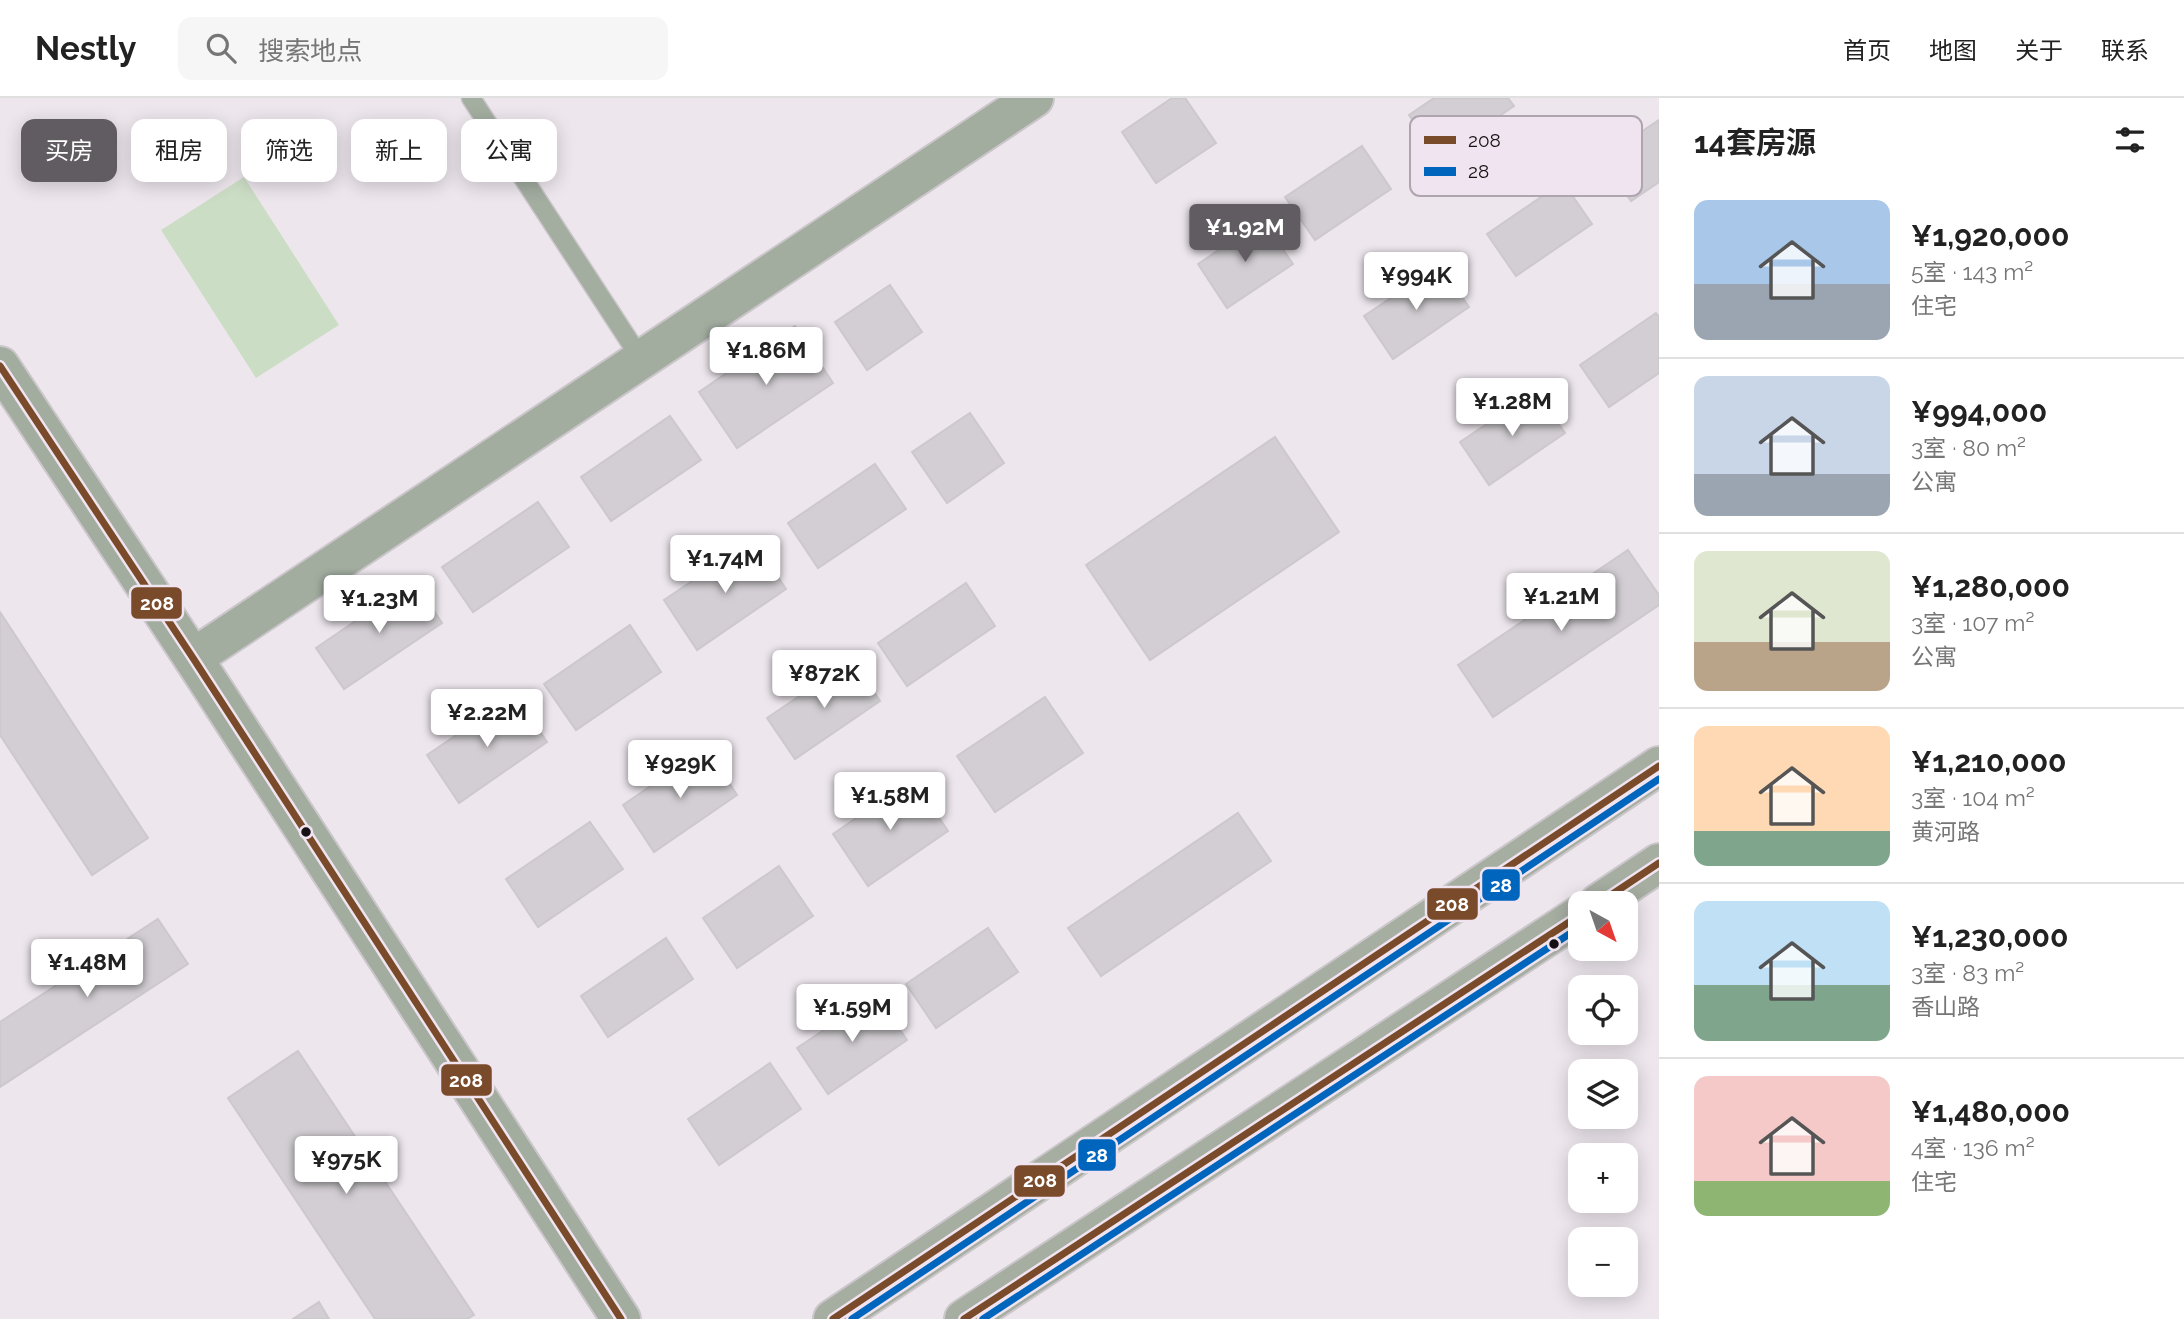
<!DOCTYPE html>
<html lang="zh">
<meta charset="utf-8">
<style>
body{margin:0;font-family:Raleway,"Noto Sans SC",sans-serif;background:#f6f6f6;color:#222;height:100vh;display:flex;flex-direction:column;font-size:26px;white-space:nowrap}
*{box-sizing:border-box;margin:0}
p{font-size:23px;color:#767676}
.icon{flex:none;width:38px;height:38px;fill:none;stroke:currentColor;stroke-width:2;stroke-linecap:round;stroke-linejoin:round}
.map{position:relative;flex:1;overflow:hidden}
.panel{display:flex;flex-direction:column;background:#fff;width:525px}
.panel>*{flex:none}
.hud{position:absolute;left:21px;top:21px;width:665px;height:63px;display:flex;gap:14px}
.needle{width:46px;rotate:140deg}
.fabs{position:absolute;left:1568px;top:793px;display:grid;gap:14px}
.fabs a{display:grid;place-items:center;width:70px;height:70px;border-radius:14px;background:#fff;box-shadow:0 4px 18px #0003;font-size:35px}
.price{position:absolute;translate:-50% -60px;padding:0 16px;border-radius:7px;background:#fff;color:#222;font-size:23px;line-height:46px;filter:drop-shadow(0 2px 4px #0008)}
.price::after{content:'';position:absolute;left:50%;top:42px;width:21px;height:16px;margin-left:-10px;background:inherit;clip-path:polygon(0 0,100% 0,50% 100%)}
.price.on{background:#615c61;color:#fff}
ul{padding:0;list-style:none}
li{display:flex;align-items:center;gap:21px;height:175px;padding:0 35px}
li+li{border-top:2px solid #e0e0e0}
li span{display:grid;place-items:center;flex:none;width:196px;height:140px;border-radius:14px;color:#555}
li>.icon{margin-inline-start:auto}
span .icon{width:84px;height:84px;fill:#fffc;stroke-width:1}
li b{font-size:30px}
h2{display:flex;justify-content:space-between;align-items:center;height:84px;padding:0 35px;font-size:30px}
.pill{padding:0 24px;border-radius:14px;background:#fff;box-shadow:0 4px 18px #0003;font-size:24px;line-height:63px}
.pill.on{background:#615c61;color:#fff}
header{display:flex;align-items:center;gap:42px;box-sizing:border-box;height:98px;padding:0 35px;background:#fff;border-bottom:2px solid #e0e0e0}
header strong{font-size:33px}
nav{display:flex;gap:38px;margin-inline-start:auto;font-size:24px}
.search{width:490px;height:63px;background:#f6f6f6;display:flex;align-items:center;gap:18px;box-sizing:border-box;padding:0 24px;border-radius:14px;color:#767676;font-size:26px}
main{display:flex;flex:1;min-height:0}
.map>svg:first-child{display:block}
.green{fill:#ccddc5}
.building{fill:#d2ced3;stroke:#ccc8cc;stroke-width:2}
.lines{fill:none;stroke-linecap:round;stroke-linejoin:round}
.lane-casing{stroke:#cac6ca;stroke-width:21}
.secondary-casing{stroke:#cac6ca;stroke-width:42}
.primary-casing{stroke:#cac6ca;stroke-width:42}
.lane{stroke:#a3ada0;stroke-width:18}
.secondary{stroke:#a2ac9f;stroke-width:38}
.primary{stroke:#a6ada1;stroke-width:38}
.bus-1-casing{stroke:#efe4f0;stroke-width:12}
.bus-2-casing{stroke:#efe4f0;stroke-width:12}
.bus-1{stroke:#7a4b2a;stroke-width:7}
.bus-2{stroke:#0065bd;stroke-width:7}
.bus-dot{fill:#151115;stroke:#efe4f0;stroke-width:2.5}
.key{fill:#efe4f0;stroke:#aea5ae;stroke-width:2}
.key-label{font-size:19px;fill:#151115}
.line-badge{stroke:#efe4f0;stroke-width:2.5}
.badge-label{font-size:19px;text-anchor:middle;font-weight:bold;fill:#fff}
</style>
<header>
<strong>Nestly</strong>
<div class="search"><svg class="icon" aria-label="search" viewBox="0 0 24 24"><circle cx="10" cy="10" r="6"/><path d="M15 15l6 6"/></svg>搜索地点</div>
<nav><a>首页</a><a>地图</a><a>关于</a><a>联系</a></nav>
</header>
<main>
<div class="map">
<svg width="1659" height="1221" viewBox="0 0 1659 1221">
<rect width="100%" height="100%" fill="#ede7ed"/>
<path class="green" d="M244 79 339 227 256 280 161 132Z"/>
<g class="building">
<path d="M1172 0H1185L1216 45 1156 85 1122 34Z"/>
<path d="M1434 0H1508L1514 8 1438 60 1409 17Z"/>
<path d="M1659 22V84L1631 103 1602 60Z"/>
<path d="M1362 48 1391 91 1315 142 1285 99Z"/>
<path d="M1563 84 1592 126 1516 178 1487 136Z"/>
<path d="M1263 122 1293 166 1227 210 1198 166Z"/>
<path d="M1440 167 1469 209 1393 261 1364 218Z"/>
<path d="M890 187 922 234 867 272 835 224Z"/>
<path d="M1656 215 1659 219V275L1609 309 1580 267Z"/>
<path d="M795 228 833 285 737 350 699 294Z"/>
<path d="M1536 293 1565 335 1489 387 1460 344Z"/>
<path d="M970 315 1004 365 947 405 912 354Z"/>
<path d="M670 318 701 362 611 423 581 379Z"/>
<path d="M1275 339 1339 434 1150 562 1086 467Z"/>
<path d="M875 366 906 411 818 470 788 425Z"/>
<path d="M538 404 569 449 473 514 442 469Z"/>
<path d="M753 442 786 491 697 552 664 502Z"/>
<path d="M1628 452 1659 497V507L1493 619 1458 567Z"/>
<path d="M414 483 442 525 344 591 316 550Z"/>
<path d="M966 485 995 528 907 588 878 545Z"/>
<path d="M0 514 148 740 92 777 0 637Z"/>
<path d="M630 527 661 574 576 632 544 586Z"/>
<path d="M853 562 880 603 795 661 767 620Z"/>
<path d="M515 597 547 644 459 705 427 657Z"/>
<path d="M1045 599 1083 655 995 714 957 658Z"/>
<path d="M706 650 737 697 654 754 623 707Z"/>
<path d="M913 681 948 733 868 788 833 736Z"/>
<path d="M1238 715 1271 763 1101 878 1068 830Z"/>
<path d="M590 724 623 771 538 829 506 781Z"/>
<path d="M779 768 813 818 737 870 703 820Z"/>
<path d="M158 821 188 866 0 989V924Z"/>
<path d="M988 830 1018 874 936 930 906 886Z"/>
<path d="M666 840 693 881 608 939 581 898Z"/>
<path d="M876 897 907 942 828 996 797 950Z"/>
<path d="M298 953 474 1217 467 1221H375L228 1000Z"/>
<path d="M770 965 801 1011 719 1067 688 1021Z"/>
<path d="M319 1204 329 1221H293Z"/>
</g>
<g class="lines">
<g class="lane-casing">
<path id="lane" d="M471 0 641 261"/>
</g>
<g class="secondary-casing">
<g id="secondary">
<path d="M0 268 193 560 621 1221"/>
<path d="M193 560 1034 0"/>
</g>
</g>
<g class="primary-casing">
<g id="primary">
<path d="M1599 805 1659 765"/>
<path d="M833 1221 1659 668"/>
<path d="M964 1221 1580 817"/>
</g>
</g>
<use href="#lane" class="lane"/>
<use href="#secondary" class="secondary"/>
<use href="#primary" class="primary"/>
<g class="bus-1-casing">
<g id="bus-1">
<path d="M0 268 193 560 621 1221"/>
<path d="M1599 805 1659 765"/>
<path d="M833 1221 1659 668"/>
<path d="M964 1221 1580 817"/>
</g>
</g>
<g class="bus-2-casing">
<g id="bus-2">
<path d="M852 1221 1659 681"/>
<path d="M983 1221 1580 829"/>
</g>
</g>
<use href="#bus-1" class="bus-1"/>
<use href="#bus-2" class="bus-2"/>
</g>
<g class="bus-dot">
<circle cx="306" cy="734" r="6"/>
<circle cx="1554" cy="846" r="6"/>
</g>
<rect x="1410" y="18" width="232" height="80" rx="10" class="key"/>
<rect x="1424" y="38" width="32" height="8" fill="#7a4b2a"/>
<rect x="1424" y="69" width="32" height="9" fill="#0065bd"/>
<g class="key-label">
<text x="1468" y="49">208</text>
<text x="1468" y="80">28</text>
</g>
<g class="line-badge">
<rect x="130" y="488" width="53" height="34" rx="7" fill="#7a4b2a"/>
<rect x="1481" y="770" width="40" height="34" rx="7" fill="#0065bd"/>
<rect x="1426" y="789" width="53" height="34" rx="7" fill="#7a4b2a"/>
<rect x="440" y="965" width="53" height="34" rx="7" fill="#7a4b2a"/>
<rect x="1077" y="1040" width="40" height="34" rx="7" fill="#0065bd"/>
<rect x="1013" y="1066" width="53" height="34" rx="7" fill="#7a4b2a"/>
</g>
<g class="badge-label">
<text x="157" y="512">208</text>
<text x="1501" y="794">28</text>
<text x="1452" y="813">208</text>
<text x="466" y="989">208</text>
<text x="1097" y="1064">28</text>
<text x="1040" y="1089">208</text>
</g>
</svg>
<div class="fabs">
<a><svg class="needle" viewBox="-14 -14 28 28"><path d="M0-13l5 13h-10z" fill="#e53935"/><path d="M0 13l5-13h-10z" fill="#767676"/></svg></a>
<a><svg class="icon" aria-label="locate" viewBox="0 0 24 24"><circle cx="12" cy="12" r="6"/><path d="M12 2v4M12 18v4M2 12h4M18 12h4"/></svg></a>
<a><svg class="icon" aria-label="layers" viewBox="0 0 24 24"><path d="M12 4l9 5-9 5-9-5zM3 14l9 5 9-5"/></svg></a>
<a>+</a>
<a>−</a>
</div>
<b class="price on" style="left:1245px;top:166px">¥1.92M</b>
<b class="price" style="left:1416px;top:214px">¥994K</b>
<b class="price" style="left:766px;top:289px">¥1.86M</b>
<b class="price" style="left:1512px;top:340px">¥1.28M</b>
<b class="price" style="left:725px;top:497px">¥1.74M</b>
<b class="price" style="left:1561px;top:535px">¥1.21M</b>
<b class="price" style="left:379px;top:537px">¥1.23M</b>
<b class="price" style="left:824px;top:612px">¥872K</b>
<b class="price" style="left:487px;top:651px">¥2.22M</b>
<b class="price" style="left:680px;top:702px">¥929K</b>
<b class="price" style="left:890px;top:734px">¥1.58M</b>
<b class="price" style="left:87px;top:901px">¥1.48M</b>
<b class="price" style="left:852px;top:946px">¥1.59M</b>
<b class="price" style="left:346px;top:1098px">¥975K</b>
<div class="hud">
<a class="pill on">买房</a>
<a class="pill">租房</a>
<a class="pill">筛选</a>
<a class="pill">新上</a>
<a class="pill">公寓</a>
</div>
</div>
<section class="panel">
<h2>14套房源<svg class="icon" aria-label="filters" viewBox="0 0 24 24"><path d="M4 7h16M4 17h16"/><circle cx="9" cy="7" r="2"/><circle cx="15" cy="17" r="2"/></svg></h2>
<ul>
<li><span style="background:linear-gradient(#a9c7e8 60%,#9aa5b1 0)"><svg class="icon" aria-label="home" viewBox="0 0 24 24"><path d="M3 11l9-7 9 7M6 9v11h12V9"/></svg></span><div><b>¥1,920,000</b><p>5室 · 143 m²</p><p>住宅</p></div></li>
<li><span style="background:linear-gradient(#c9d6e8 70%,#9aa5b1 0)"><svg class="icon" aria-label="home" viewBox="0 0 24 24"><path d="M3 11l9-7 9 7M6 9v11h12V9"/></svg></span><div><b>¥994,000</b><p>3室 · 80 m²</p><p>公寓</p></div></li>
<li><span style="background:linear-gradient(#dfe7d0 65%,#b9a48a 0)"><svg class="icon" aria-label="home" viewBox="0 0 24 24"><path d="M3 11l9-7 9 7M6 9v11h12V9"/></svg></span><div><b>¥1,280,000</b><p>3室 · 107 m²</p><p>公寓</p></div></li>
<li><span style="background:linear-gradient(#ffd9b3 75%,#7fa58c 0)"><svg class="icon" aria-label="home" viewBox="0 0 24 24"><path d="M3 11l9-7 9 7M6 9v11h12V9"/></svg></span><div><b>¥1,210,000</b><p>3室 · 104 m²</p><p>黄河路</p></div></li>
<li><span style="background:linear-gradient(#bfe0f5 60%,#7fa58c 0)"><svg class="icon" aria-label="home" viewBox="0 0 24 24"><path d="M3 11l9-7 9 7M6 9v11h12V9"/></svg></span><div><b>¥1,230,000</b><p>3室 · 83 m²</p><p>香山路</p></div></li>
<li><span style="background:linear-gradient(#f6c9c9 75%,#8fb573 0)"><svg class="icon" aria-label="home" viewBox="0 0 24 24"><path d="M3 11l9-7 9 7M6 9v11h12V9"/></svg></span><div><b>¥1,480,000</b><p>4室 · 136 m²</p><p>住宅</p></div></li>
</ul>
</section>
</main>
